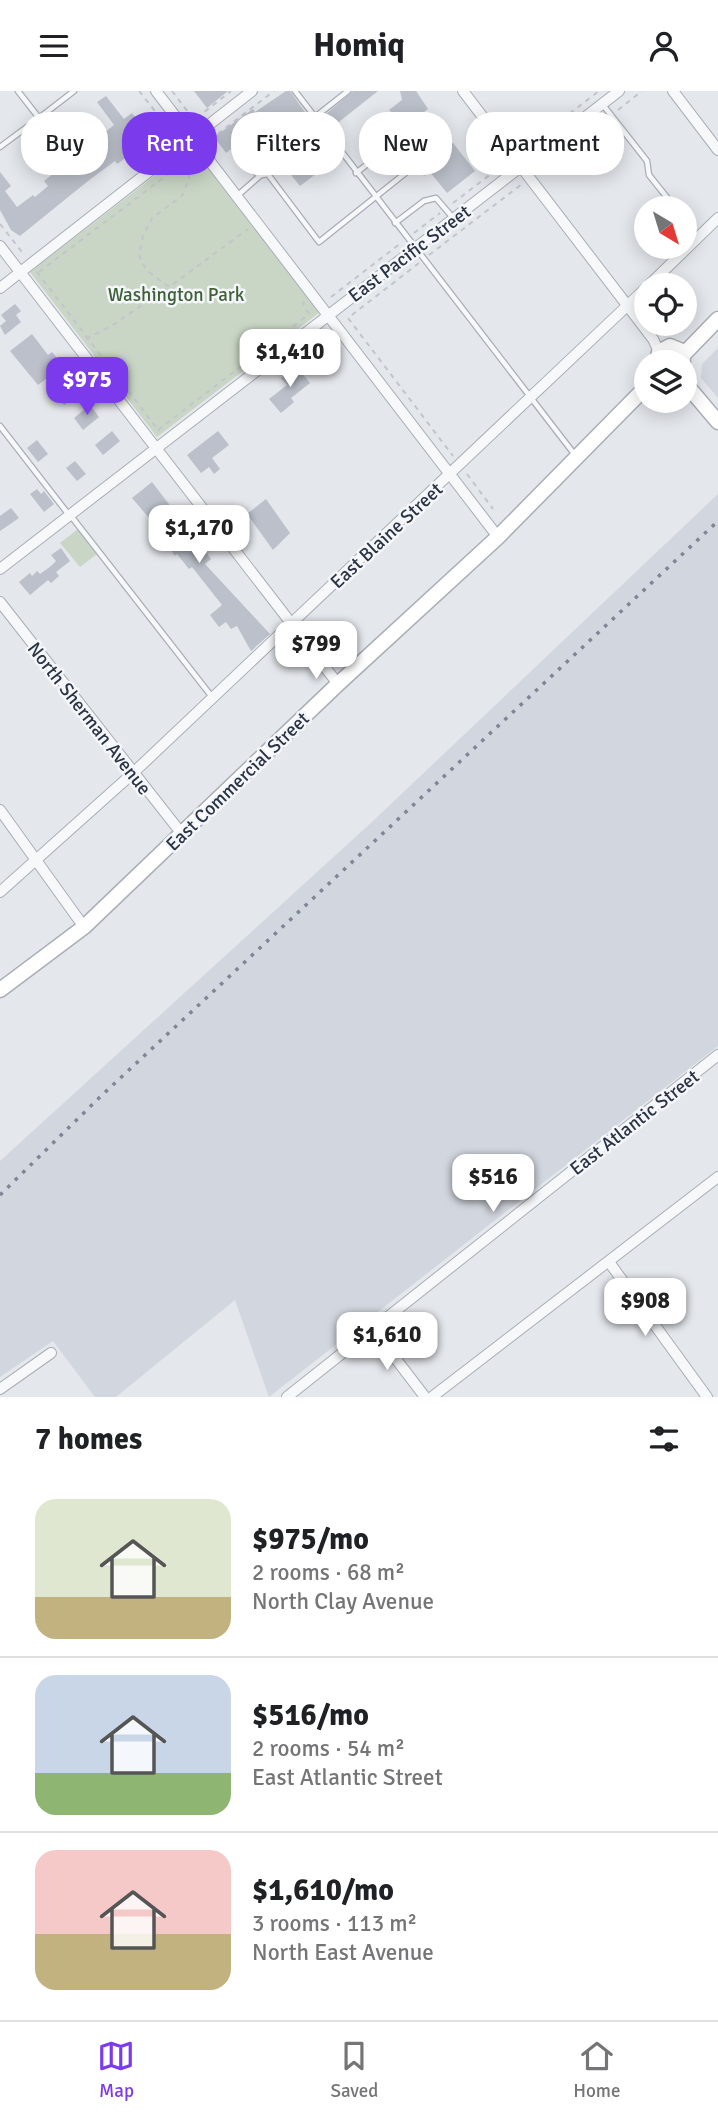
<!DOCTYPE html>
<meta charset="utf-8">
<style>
body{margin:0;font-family:Signika,sans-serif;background:#f2f2f2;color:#202124;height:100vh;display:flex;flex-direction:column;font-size:26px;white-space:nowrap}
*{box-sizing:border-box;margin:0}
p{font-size:23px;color:#757577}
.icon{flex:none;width:38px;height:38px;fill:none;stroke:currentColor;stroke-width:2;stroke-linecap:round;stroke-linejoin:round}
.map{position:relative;height:1306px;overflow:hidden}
.drawer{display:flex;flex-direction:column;background:#fff;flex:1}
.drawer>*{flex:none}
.hud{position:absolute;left:21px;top:21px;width:677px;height:63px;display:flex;gap:14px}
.needle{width:46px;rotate:142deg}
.buttons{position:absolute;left:634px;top:105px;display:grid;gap:14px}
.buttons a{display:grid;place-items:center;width:63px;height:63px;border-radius:50%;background:#fff;box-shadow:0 4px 18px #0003;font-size:35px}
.price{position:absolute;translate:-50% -60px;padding:0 16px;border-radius:14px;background:#fff;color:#222;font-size:23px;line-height:46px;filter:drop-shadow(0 2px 4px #0008)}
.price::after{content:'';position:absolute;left:50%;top:42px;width:21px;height:16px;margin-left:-10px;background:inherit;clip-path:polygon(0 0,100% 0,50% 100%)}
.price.current{background:#7c3aed;color:#fff}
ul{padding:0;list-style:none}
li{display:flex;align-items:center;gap:21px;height:175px;padding:0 35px}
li+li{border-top:2px solid #e0e0e0}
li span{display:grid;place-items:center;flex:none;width:196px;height:140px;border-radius:21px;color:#555}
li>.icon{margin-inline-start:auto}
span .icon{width:84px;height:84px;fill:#fffc;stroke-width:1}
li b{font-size:30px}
h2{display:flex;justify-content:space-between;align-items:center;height:84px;padding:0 35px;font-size:30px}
.pill{padding:0 24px;border-radius:28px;background:#fff;box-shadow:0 4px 18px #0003;font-size:24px;line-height:63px}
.pill.current{background:#7c3aed;color:#fff}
header{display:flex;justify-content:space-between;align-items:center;height:91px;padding:0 35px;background:#fff;font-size:32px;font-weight:800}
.tab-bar{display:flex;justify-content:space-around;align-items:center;height:98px;border-top:2px solid #e0e0e0;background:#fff;font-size:19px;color:#757577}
.tab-bar a{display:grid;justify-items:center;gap:4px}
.tab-bar .current{color:#7c3aed}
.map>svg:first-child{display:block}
.built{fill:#d2d6de}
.green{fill:#c9d6c5}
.building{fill:#bbc0ca}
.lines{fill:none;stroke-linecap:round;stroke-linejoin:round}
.lane-casing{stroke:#a9aeb7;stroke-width:7}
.street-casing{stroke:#a9aeb7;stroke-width:12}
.secondary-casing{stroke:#a9aeb7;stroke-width:17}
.path{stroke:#c2c5cb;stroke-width:2;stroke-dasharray:5 5;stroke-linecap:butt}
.lane{stroke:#f7f8fa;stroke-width:4.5}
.street{stroke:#f7f8fa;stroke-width:10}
.secondary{stroke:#fff;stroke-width:14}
.rail{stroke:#7d8696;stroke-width:3.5;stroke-dasharray:3.5 7;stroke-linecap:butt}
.labels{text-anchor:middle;stroke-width:5;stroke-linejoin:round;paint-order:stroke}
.street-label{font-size:19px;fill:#2b3445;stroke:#f4f6f9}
.park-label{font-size:19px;fill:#3f6138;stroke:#f4f6f9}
</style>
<header><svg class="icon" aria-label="menu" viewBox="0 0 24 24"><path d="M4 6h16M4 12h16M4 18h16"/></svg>Homiq<svg class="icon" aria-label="person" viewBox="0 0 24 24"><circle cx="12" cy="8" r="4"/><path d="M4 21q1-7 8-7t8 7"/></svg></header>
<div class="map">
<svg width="718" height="1306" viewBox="0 0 718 1306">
<rect width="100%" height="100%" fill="#e4e7ec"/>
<g class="built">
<path d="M718 257V307L701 287 702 273Z"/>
<path d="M718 403V955L269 1306 235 1209 116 1306H95L53 1250 0 1286V1070L373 730Z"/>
</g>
<g class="green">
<path d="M192 56 320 221 157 346 30 181Z"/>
<path d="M78 438 97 463 80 476 60 452Z"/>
</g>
<g class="building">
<path d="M194 0H228L207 17Z"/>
<path d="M286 0H290L307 24 318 41 314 45 333 70 300 95 288 80 284 84 279 58 270 40 237 66 231 58 226 62 214 46 253 18 255 21Z"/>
<path d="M353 0H378L335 34 326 23Z"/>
<path d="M400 0H416L428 18 424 21 450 54 453 52 475 80 447 102 430 81 424 85 418 77 434 65 409 32 406 35 389 19 402 9Z"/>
<path d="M106 5 124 28 132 22 148 43 123 62 127 66 117 73 115 70 88 90 20 145 11 139 0 119V81L11 95 5 100 17 116 33 104 35 106 48 95 44 90 114 34 97 11Z"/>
<path d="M15 213 21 220 16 224 21 231 5 244 0 235 6 230 1 224Z"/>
<path d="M32 243 48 264 52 261 66 278 61 282 78 304 64 314 59 307 66 302 54 287 50 285 38 294 10 260Z"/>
<path d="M296 275 310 292 291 307 294 311 281 322 269 308 287 294 281 287Z"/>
<path d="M90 314 99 326 83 339 74 327Z"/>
<path d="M112 340 120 350 103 364 95 354Z"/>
<path d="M218 340 229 354 212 367 220 378 214 383 209 376 201 382 187 364Z"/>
<path d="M37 349 48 363 38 371 27 357Z"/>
<path d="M75 370 86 383 77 390 66 377Z"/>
<path d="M152 391 211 468 205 473 270 543 251 560 237 535 231 538 226 531 219 536 210 524 222 514 192 476 189 478 177 463 175 465 165 451 168 449 132 407Z"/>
<path d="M37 398 41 403 44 400 54 413 44 421 30 403Z"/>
<path d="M266 408 290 442 273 459 247 423Z"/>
<path d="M11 417 19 427 0 440V425Z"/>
<path d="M61 457 70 470 56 481 59 485 51 492 48 489 30 504 19 491 30 482 32 485 37 480 40 483 51 475 56 470 51 464Z"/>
</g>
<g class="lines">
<g class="lane-casing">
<g id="lane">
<path d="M295 0 575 364"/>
<path d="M603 14 647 70 649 84 673 114"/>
<path d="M315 26 348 0"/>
<path d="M39 27 74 0"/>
<path d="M0 56 39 27 18 0"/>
<circle cx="262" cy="75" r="9"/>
<path d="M267 82 319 151 408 80 395 62 383 61 356 82"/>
<path d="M237 105 262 83"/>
<path d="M395 132 424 110 436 107 454 128"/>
<path d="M0 335 69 424"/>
<path d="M71 425 212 606"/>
</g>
</g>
<g class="street-casing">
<g id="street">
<path d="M156 0 498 446"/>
<path d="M463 0 653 248 659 261"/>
<path d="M673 0 718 59"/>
<path d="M0 155 338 593"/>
<path d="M649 194 718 127"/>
<path d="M0 197 252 0"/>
<path d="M0 478 619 0"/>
<path d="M0 511 182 743"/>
<path d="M0 719 84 836"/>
<path d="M0 801 132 683 646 197"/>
<path d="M609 1171 707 1306"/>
<path d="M373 1238 425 1306"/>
<path d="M0 1298 51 1262"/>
<path d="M287 1306 718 964"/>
<path d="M432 1306 718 1086"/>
</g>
</g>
<g class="secondary-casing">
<g id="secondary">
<path d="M683 264 718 228"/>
<path d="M657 271 659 261 670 255 682 260 683 271"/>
<path d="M684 291 718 331"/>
<path d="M0 899 84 836 338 593 498 446 646 296"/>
</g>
</g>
<g class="path">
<path d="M139 0 174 44"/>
<path d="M172 0 194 29 231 0"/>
<path d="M618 19 642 0"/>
<path d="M210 49 274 0"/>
<path d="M522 59 599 0"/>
<path d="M191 63 189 88 182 105 152 127 143 145 139 164 146 179 169 196 248 138"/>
<path d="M537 81 605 28"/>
<path d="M453 112 504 73"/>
<path d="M0 133 22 161"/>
<path d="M414 142 440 122"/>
<path d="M429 164 522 93"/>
<path d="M419 172 348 227 453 365"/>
<path d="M37 181 159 340"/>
<path d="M39 181 191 66"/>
<path d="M331 206 401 152"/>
<path d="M304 210 303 216 312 225"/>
<path d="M86 248 113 234 168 196"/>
<path d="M158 339 309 223"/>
<path d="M467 383 493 418"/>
</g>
<use href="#lane" class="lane"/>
<use href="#street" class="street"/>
<use href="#secondary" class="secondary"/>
<path class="rail" d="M0 1104 100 1006 718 430"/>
</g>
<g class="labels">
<g class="street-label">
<text transform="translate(409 162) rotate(-37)" y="7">East Pacific Street</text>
<text transform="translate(386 444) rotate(-43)" y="7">East Blaine Street</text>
<text transform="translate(90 627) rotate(52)" y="7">North Sherman Avenue</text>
<text transform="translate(237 690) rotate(-44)" y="7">East Commercial Street</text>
<text transform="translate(634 1031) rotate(-38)" y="7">East Atlantic Street</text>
</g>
<g class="park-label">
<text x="176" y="210">Washington Park</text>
</g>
</g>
</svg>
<div class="buttons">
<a><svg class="needle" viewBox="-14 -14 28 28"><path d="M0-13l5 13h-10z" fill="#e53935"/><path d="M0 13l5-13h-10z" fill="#757577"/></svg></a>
<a><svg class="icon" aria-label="locate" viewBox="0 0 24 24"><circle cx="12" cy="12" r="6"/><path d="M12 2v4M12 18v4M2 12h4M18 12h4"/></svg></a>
<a><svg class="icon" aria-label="layers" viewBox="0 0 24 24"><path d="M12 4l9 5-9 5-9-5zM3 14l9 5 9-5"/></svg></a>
</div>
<b class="price" style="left:290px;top:298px">$1,410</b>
<b class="price current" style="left:87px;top:326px">$975</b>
<b class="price" style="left:199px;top:474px">$1,170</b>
<b class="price" style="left:316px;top:590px">$799</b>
<b class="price" style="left:493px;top:1123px">$516</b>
<b class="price" style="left:645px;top:1247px">$908</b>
<b class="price" style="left:387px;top:1281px">$1,610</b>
<div class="hud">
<a class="pill">Buy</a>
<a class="pill current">Rent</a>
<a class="pill">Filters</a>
<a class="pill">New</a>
<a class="pill">Apartment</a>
</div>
</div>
<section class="drawer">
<h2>7 homes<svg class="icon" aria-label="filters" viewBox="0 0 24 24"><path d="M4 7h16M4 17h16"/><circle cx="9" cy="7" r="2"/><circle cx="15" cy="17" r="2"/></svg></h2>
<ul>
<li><span style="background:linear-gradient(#dfe7d0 70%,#c2b280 0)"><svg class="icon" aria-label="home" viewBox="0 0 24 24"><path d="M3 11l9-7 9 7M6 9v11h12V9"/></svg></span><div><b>$975/mo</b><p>2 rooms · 68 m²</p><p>North Clay Avenue</p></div></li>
<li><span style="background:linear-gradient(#c9d6e8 70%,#8fb573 0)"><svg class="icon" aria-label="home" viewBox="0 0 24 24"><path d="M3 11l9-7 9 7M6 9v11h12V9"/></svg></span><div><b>$516/mo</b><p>2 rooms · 54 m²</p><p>East Atlantic Street</p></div></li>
<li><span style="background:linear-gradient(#f6c9c9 60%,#c2b280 0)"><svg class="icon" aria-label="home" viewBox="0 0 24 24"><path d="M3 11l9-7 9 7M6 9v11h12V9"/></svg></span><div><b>$1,610/mo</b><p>3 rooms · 113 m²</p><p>North East Avenue</p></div></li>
</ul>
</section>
<nav class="tab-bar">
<a class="current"><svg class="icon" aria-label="map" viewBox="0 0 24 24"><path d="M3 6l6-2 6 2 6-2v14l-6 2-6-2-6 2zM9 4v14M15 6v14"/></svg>Map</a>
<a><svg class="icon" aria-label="saved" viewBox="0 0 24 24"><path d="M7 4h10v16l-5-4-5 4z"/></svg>Saved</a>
<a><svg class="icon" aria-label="home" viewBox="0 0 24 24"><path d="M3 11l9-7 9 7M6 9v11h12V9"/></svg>Home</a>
</nav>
